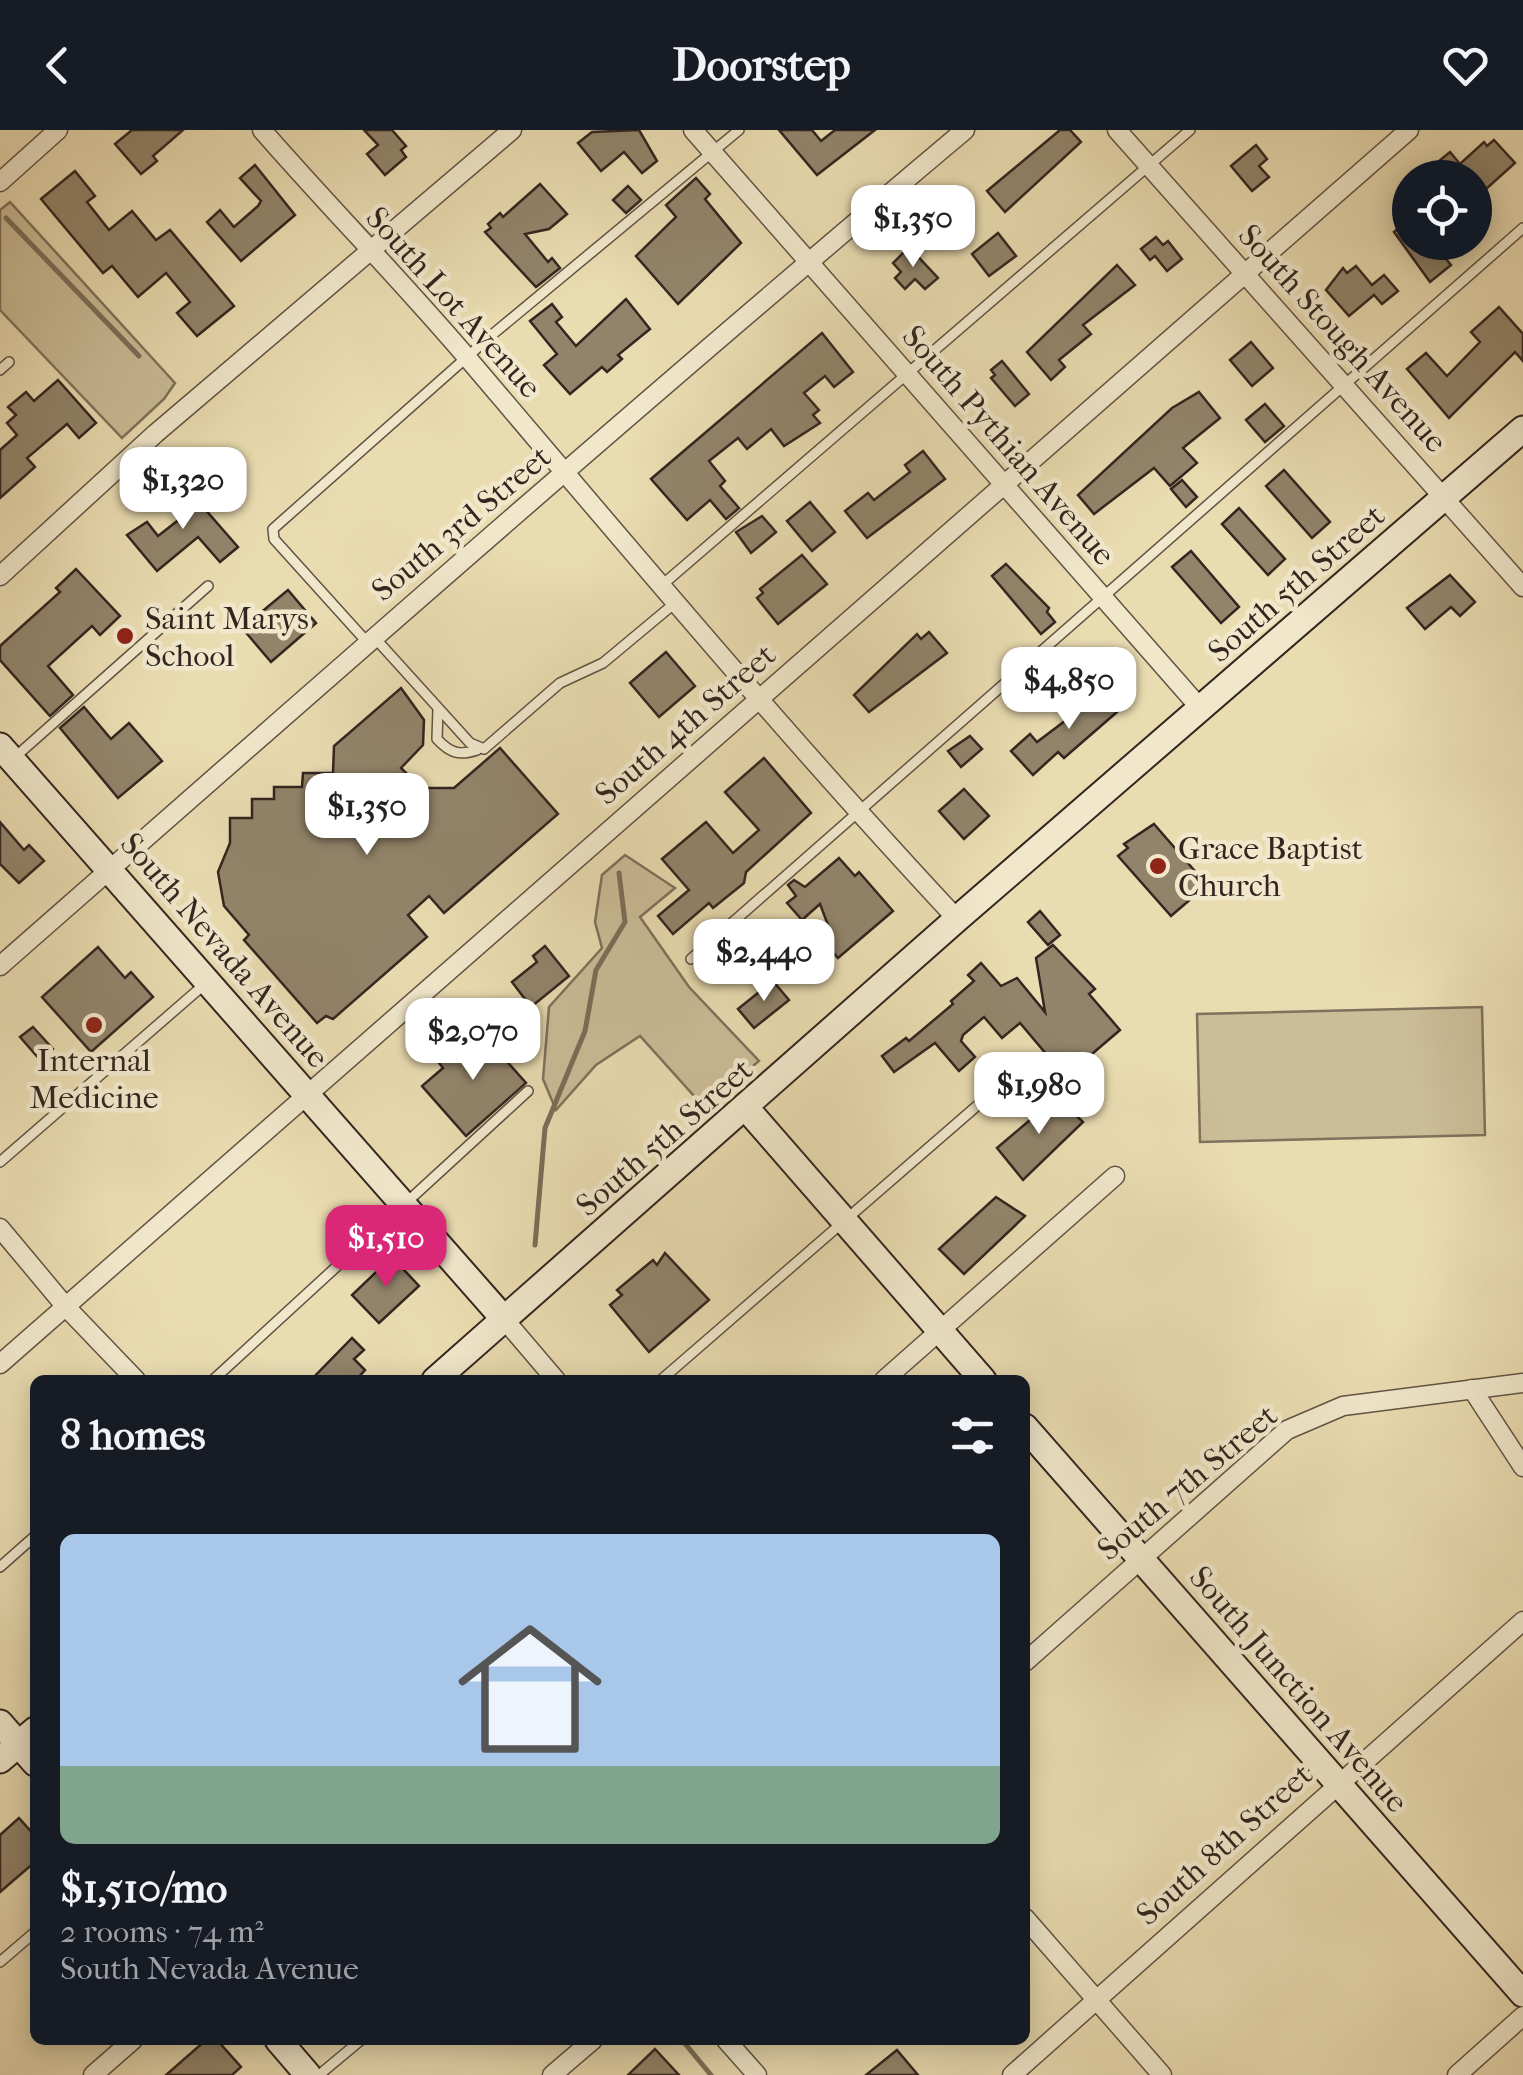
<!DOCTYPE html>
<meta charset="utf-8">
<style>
body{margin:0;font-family:"IM FELL French Canon",serif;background:#242831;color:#f1f3f6;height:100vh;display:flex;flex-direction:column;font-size:38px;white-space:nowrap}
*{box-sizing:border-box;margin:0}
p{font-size:32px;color:#9ea1a6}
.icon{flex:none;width:55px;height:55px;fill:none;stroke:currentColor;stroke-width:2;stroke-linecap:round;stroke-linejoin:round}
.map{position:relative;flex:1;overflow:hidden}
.sheet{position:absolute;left:30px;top:1245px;width:1000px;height:670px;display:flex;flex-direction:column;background:#171b24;border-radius:15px;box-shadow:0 5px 25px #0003}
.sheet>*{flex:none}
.tools{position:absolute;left:1392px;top:30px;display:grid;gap:20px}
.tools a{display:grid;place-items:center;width:100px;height:100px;border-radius:50%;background:#171b24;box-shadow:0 5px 25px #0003;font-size:50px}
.price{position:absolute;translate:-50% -85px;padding:0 22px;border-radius:20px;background:#fff;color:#222;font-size:32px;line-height:65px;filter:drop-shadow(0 2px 5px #0008)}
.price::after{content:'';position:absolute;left:50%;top:60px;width:30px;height:22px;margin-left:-15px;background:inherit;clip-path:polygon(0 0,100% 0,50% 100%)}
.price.current{background:#db2777;color:#fff}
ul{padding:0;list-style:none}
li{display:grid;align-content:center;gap:20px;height:530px;padding:0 30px}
li span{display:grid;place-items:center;height:310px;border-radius:15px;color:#555}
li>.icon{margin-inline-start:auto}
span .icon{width:180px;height:180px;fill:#fffc;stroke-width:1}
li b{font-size:42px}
h2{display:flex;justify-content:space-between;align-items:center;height:120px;padding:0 30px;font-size:42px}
header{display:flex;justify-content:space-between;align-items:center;height:130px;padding:0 30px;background:#171b24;font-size:45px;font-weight:700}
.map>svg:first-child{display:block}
.green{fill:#cbbd98;stroke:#7f715c;stroke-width:2.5}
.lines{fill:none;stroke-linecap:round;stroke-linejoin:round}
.stream{stroke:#7c6e59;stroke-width:5}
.building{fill:#92846b;stroke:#33251f;stroke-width:2.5}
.lane-casing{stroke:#615344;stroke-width:12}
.street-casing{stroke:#615344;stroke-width:21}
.secondary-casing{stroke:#33251f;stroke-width:29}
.lane{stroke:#f1e8cc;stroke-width:9}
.street{stroke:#f1e8cc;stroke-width:18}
.secondary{stroke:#f1e8cc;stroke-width:25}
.poi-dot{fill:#8f2418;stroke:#f1e8cc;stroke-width:4}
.labels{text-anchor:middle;stroke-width:9;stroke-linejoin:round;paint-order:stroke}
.street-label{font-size:32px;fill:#33251f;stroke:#f1e8cc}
.poi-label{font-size:32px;fill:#33251f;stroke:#f1e8cc;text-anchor:start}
</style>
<header><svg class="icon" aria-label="back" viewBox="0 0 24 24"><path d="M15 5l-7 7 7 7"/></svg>Doorstep<svg class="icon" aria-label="heart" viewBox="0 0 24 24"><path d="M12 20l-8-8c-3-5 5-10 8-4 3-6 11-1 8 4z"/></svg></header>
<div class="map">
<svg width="1523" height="1945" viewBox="0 0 1523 1945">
<rect width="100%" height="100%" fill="#eadcb1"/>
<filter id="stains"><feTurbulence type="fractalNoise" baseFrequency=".002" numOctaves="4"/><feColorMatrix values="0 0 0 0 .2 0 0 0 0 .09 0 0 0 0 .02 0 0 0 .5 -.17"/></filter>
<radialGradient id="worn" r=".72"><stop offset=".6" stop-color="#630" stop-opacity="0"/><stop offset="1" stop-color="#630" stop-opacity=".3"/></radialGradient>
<g class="green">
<path d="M10 72 175 253 164 269 122 308 0 180V80Z"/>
<path d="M625 725 675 758 640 787 689 857 759 931 704 977 640 906 596 935 556 980 543 949 549 877 602 818 595 792 602 745Z"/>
<path d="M1482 877 1485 1005 1200 1012 1197 884Z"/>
</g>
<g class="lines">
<g class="stream">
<path d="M6 88 139 226"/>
<path d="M535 1115 545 998 585 901 596 840 625 792 619 743"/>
<path d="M682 1910 711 1945"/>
</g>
</g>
<g class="building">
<path d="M132 0H183L153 26 157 31 141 44 115 14Z"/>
<path d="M364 0H392L406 16 401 20 406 27 385 45 367 24 378 15Z"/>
<path d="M639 0 657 31 642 43 624 22 601 41 578 13 592 2Z"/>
<path d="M779 0H812L821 11 835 0H875L817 45Z"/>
<path d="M1060 0H1070L1081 12 1005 82 987 61Z"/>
<path d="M1494 10 1515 33 1475 69V48H1436L1445 40 1438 32 1450 22 1460 34 1484 12 1487 16Z"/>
<path d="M1256 15 1267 29 1259 36 1269 47 1252 61 1231 36Z"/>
<path d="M255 35 295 85 241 131 207 92 220 80 234 97 258 76 261 71 240 48Z"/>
<path d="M75 41 95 66 87 72 109 100 132 81 156 110 170 100 234 176 197 206 177 183 190 172 166 143 138 167 112 136 103 143 41 69Z"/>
<path d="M696 48 710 64 705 69 741 113 678 174 636 126 676 87 666 75Z"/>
<path d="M540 54 567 84 549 99 525 104 548 132 552 128 560 138 536 157 485 102 491 98 488 94 500 83 503 87Z"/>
<path d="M628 56 641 70 626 83 613 70Z"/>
<path d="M1410 88V112H1432L1451 135 1430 152 1394 102Z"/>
<path d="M998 103 1016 126 989 146 972 124Z"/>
<path d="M1156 107 1163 115 1168 111 1182 129 1167 141 1155 126 1150 130 1141 119Z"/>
<path d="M909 117 938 148 925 159 915 149 905 159 895 148 901 142 893 133Z"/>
<path d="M1117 135 1135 155 1083 195 1091 204 1059 230 1065 237 1051 250 1027 222Z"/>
<path d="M1356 136 1372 155 1384 145 1398 161 1382 174 1374 165 1349 186 1326 160 1343 138 1347 143Z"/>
<path d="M626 169 650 199 618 225 622 229 607 242 602 237 570 264 544 235 557 224 530 191 552 174 562 187 556 192 576 216Z"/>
<path d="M1499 177 1523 204V231L1515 222 1449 288 1407 239 1426 223 1447 246 1480 212 1471 202Z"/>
<path d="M822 203 853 242 834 257 825 246 804 263 819 280 813 285 820 293 784 316 771 299 747 319 738 308 709 331 725 351 720 356 739 378 726 389 710 370 687 390 651 349Z"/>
<path d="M1251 212 1273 238 1252 256 1230 230Z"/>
<path d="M1002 231 1029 264 1015 276 991 248 995 245 991 240Z"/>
<path d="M58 250 96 293 79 308 67 294 27 328 35 337 0 368V320L17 305 7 293 16 285 8 277 26 262 34 271Z"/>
<path d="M1199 262 1220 288 1183 318 1197 333 1170 356 1154 338 1094 384 1078 365 1172 278Z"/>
<path d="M1265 274 1284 296 1265 312 1246 290Z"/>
<path d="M923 321 945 349 867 408 845 381 868 363 874 370 910 342 905 335Z"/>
<path d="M1284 340 1330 392 1312 408 1266 356Z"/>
<path d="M1182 350 1197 367 1186 377 1171 359Z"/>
<path d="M183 354 238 417 220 432 198 407 157 441 127 405 147 392 158 406 181 388 165 370Z"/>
<path d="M810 372 835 402 812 421 787 391Z"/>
<path d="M1239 378 1285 429 1268 445 1222 394Z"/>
<path d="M762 386 776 402 751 423 736 402Z"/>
<path d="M1191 421 1239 477 1221 493 1172 437Z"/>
<path d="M802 425 827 454 778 494 757 468 763 463 760 459Z"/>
<path d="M1006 434 1049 478 1047 482 1055 492 1041 504 992 446Z"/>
<path d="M76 439 120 486 100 505 92 496 48 536 73 565 50 586 0 530V516L60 462 56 458Z"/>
<path d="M1450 445 1475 472 1460 486 1451 477 1425 499 1407 478Z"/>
<path d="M288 460 316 493 271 532 242 498Z"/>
<path d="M929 502 947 523 869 582 854 565 917 504 921 509Z"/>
<path d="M666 522 695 556 659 587 630 553Z"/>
<path d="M1110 557 1125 575 1064 628 1058 622 1033 645 1011 621 1030 604 1037 612Z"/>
<path d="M401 558 424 590 423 615 401 638 421 658H454L500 618 558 684 444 783 429 766 408 785 427 807 333 889 326 886 317 893 244 810 249 805 224 776 218 742 230 713V688H252V669H274V657H302L303 643H333L334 616Z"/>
<path d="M84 577 111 609 129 593 162 631 118 668 60 598Z"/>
<path d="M970 606 982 619 961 637 948 621Z"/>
<path d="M764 628 811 683 746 742 744 753 713 778 709 773 673 804 658 786 689 760 662 729 706 692 733 723 759 700 725 662Z"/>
<path d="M964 659 989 686 964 709 939 681Z"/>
<path d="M0 692 24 720 29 715 44 731 19 753 0 734Z"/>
<path d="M1154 694 1207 755 1171 786 1118 726 1128 718 1124 714Z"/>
<path d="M839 728 855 746 859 742 893 781 838 828 822 810 831 803 820 774 802 790 787 773 796 766 788 755 794 750 805 757Z"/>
<path d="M1040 781 1060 805 1048 815 1028 792Z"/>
<path d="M1053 815 1095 859 1089 864 1120 900 1058 953 1039 931 1047 925 1020 893 1002 908 984 887 963 905 961 911 975 927 959 941 935 913 894 942 882 926 906 908 909 911 953 874 951 871 974 851 968 845 981 833 1001 856 1017 848 1045 882 1036 828Z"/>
<path d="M545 816 569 846 531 877 512 852 537 832 533 826Z"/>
<path d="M98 817 125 848 131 842 153 867 91 922 42 867Z"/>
<path d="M773 851 789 870 754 898 738 879Z"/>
<path d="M33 897 53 919 41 931 20 907Z"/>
<path d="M481 902 526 953 466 1006 422 956 443 938 436 929 454 913 460 920Z"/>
<path d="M1057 967 1083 992 1023 1050 997 1018Z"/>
<path d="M996 1067 1025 1086 964 1144 939 1119Z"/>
<path d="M665 1123 709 1170 649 1222 610 1175 622 1165 617 1160 653 1130 657 1135Z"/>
<path d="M392 1127 419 1156 379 1193 352 1165Z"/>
<path d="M352 1208 364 1220 354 1229 365 1240 356 1250H311Z"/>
<path d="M19 1688 35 1706V1732L0 1762V1705Z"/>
<path d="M206 1910H217L241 1937 232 1945H166Z"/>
<path d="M655 1919 679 1945H628Z"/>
<path d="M897 1920 918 1945H866Z"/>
</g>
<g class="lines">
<g class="lane-casing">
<g id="lane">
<path d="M0 240 9 232"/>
<path d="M661 456 1190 0"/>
<path d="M374 507 470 613 484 619 560 553 603 533 675 473"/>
<path d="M366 511 274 409 273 399 493 204 739 0"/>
<path d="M438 579 437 609C450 623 459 626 477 620"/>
<path d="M14 628 208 456"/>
<path d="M691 829 1523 98"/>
<path d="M0 1032 206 853"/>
<path d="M213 1250 528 961"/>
<path d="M661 1250 1024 935"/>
<path d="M0 1437 35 1406"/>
<path d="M0 1832 35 1802"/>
<path d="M319 1945 361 1910"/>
</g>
</g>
<g class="street-casing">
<g id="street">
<path d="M262 0C330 78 403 152 470 231 630 419 788 608 957 789"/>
<path d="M693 0 1201 579"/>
<path d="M1117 0 1523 457"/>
<path d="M0 52 58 0"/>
<path d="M0 446 155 304 512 0"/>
<path d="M0 836C320 555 639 274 965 0"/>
<path d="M0 1098 66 1177 136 1250"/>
<path d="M504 1189 556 1250"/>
<path d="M0 1234 1409 0"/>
<path d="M884 1250 1115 1046"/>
<path d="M1472 1259 1523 1337"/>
<path d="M1025 1532 1287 1300 1343 1276 1523 1253"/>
<path d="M1025 1788 1162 1945"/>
<path d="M726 1910 757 1945"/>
<path d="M93 1945 133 1910"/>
<path d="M552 1945 593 1910"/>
<path d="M1012 1945 1523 1491"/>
<path d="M1457 1945 1523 1886"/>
</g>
</g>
<g class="secondary-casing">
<g id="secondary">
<path d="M0 616 504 1189"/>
<path d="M747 979 983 1250"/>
<path d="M435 1250 957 789 1523 299"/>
<path d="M1025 1297 1523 1864"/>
<path d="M0 1593 35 1633"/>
<path d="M0 1630 35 1600"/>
<path d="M278 1910 308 1945"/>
</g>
</g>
<use href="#lane" class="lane"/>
<use href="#street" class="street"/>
<use href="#secondary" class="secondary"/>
</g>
<g class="poi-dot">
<circle cx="125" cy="506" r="10"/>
<circle cx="1158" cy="736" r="10"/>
<circle cx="94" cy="895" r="10"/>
</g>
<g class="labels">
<g class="street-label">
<text transform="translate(454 172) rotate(48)" y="11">South Lot Avenue</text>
<text transform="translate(1343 208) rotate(48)" y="11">South Stough Avenue</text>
<text transform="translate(1009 315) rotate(49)" y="11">South Pythian Avenue</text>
<text transform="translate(461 393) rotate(-40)" y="11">South 3rd Street</text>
<text transform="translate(1296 453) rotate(-41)" y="11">South 5th Street</text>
<text transform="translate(685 594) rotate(-41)" y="11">South 4th Street</text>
<text transform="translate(225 820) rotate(49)" y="11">South Nevada Avenue</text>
<text transform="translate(664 1007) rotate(-41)" y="11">South 5th Street</text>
<text transform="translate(1187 1352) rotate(-40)" y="11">South 7th Street</text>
<text transform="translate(1299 1559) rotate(49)" y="11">South Junction Avenue</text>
<text transform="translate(1224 1714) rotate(-42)" y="11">South 8th Street</text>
</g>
<g class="poi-label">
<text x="145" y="499">Saint Marys<tspan x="145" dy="37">School</tspan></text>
<text x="1178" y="729">Grace Baptist<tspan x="1178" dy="37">Church</tspan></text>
<text x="94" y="941" text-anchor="middle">Internal<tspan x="94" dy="37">Medicine</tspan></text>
</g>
</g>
<rect width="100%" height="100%" filter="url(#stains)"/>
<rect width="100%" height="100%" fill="url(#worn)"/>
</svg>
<div class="tools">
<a><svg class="icon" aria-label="locate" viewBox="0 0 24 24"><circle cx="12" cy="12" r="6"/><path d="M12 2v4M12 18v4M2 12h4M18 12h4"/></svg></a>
</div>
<b class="price" style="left:913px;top:140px">$1,350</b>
<b class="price" style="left:183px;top:402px">$1,320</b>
<b class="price" style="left:1069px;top:602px">$4,850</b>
<b class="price" style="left:367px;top:728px">$1,350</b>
<b class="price" style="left:764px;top:874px">$2,440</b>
<b class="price" style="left:473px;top:953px">$2,070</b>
<b class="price" style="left:1039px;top:1007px">$1,980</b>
<b class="price current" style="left:386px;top:1160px">$1,510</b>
<section class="sheet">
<h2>8 homes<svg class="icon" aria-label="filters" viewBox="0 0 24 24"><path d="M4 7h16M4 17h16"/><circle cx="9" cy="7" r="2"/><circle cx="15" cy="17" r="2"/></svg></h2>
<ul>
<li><span style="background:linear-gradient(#a9c7e8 75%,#7fa58c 0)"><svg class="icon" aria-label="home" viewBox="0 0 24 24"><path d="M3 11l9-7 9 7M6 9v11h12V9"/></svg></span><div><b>$1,510/mo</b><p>2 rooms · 74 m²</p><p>South Nevada Avenue</p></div></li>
</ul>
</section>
</div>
